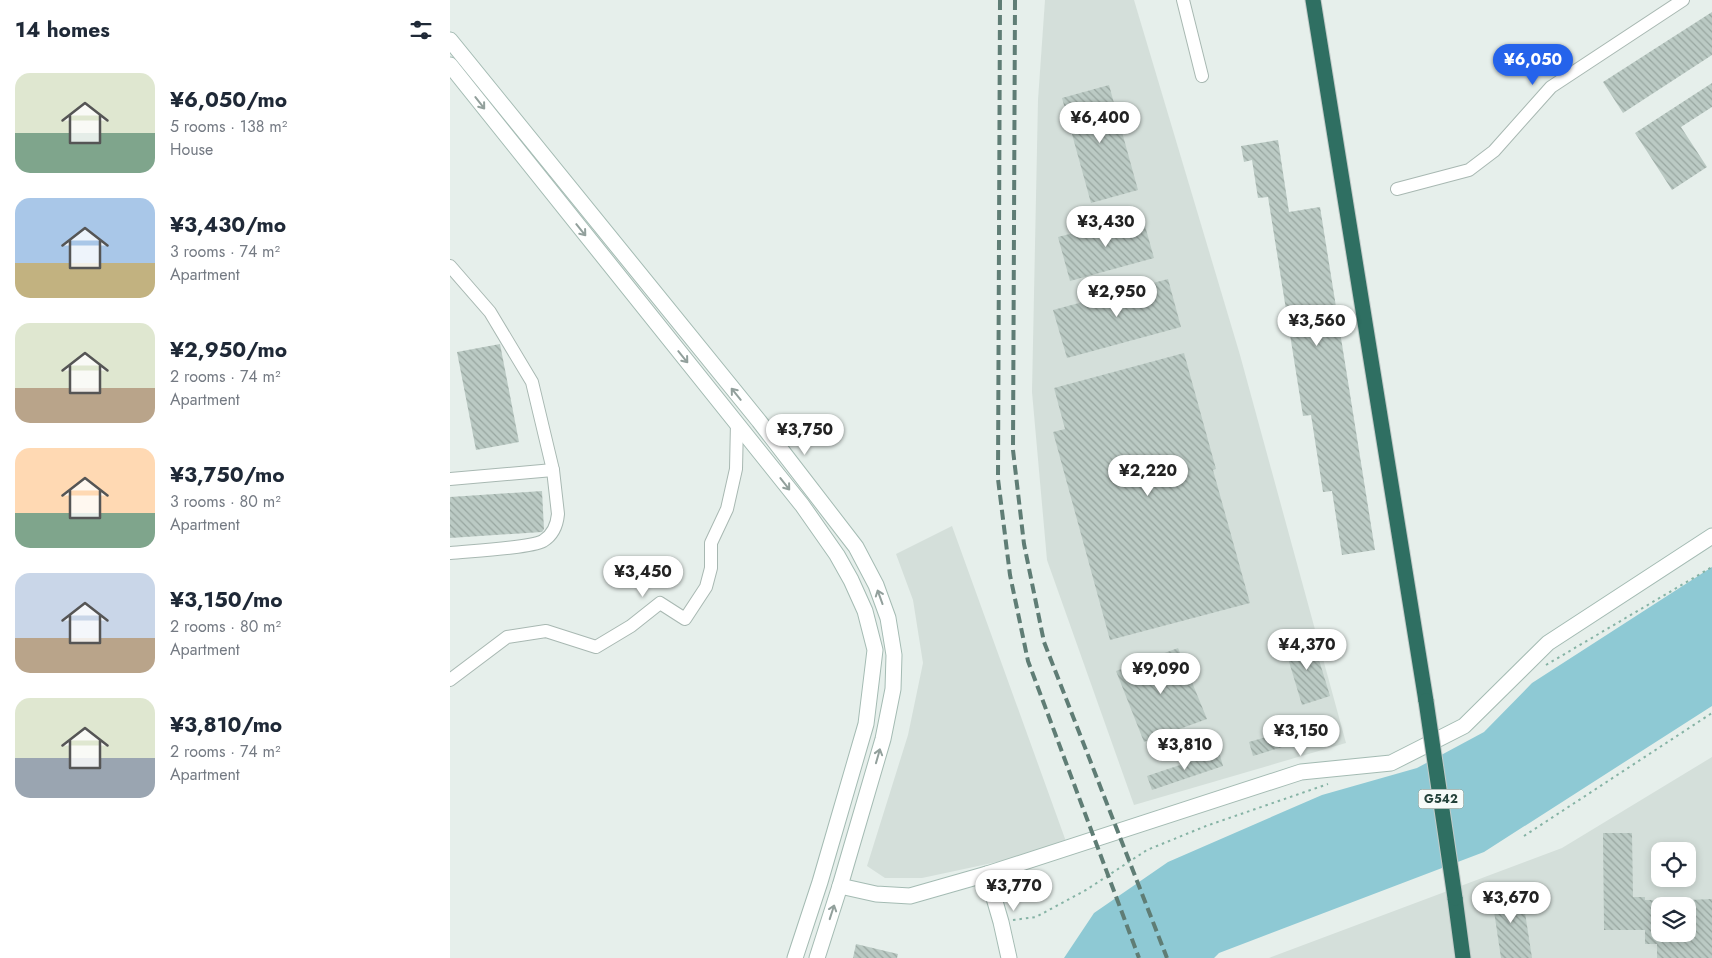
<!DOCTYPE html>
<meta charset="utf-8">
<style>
body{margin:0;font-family:Jost,sans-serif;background:#f2f2f3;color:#1f2937;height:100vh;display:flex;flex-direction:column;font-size:19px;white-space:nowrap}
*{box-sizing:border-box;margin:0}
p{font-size:16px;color:#747a83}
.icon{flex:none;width:28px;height:28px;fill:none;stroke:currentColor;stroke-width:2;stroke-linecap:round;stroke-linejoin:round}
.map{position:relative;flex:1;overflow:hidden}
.details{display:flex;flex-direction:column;background:#fff;width:450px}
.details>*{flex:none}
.buttons{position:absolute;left:1201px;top:842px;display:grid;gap:10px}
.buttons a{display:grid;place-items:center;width:45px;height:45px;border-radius:10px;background:#fff;box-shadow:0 2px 8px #0003;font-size:25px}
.price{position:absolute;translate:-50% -42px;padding:0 11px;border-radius:18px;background:#fff;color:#222;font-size:16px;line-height:32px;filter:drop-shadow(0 1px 2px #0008)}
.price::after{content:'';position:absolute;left:50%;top:30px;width:15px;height:11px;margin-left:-8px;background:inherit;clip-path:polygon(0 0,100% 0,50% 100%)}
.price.active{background:#2563eb;color:#fff}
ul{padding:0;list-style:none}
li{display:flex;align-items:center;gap:15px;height:125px;padding:0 15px}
li span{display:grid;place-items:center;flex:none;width:140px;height:100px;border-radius:15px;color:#555}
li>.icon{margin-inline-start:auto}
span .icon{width:60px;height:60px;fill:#fffc;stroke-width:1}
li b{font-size:21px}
h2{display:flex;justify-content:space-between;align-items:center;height:60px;padding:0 15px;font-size:21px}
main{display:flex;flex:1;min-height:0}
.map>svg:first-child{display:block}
.built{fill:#d4dfda;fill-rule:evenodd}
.water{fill:#8ec9d4}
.building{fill:url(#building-back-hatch)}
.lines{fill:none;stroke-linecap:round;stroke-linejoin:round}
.street-casing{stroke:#a8b8b2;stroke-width:14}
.secondary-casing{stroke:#a4bbb3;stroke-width:17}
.highway-casing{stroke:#c2cac8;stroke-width:17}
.path{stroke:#86b3a5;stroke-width:2;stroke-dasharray:2.5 4;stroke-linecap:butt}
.street{stroke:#fff;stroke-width:12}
.secondary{stroke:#fff;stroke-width:15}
.highway{stroke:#2f6f62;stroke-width:15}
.rail{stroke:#5f7d75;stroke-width:4;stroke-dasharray:10 5;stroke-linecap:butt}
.highway-bridge-casing{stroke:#c2cac8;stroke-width:17;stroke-linecap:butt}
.highway-bridge{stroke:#2f6f62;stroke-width:15}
.oneway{stroke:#92a09c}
.labels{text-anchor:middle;stroke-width:4;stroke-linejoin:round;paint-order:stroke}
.shield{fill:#f7fbf9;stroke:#637a73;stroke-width:1}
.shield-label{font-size:12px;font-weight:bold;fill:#24423a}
</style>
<main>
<section class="details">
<h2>14 homes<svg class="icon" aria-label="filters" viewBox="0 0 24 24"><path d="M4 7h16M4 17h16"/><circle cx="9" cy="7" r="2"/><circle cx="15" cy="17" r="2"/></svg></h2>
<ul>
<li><span style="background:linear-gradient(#dfe7d0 60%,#7fa58c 0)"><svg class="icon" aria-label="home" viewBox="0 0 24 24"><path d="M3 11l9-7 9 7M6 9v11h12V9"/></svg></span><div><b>¥6,050/mo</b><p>5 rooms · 138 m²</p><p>House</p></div></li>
<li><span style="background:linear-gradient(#a9c7e8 65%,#c2b280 0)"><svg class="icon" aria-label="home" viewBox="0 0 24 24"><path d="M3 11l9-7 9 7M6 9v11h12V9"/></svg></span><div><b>¥3,430/mo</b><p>3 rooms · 74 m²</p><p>Apartment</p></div></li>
<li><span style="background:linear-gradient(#dfe7d0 65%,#b9a48a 0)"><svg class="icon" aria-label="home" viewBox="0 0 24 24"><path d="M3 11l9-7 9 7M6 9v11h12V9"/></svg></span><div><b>¥2,950/mo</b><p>2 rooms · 74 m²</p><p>Apartment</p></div></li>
<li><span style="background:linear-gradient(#ffd9b3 65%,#7fa58c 0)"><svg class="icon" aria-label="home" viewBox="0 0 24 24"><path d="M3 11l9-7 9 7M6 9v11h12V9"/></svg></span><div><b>¥3,750/mo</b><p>3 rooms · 80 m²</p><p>Apartment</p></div></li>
<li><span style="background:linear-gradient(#c9d6e8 65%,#b9a48a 0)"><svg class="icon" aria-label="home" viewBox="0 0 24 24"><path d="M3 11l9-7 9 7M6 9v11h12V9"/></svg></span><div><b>¥3,150/mo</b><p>2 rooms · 80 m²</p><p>Apartment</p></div></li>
<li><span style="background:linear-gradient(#dfe7d0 60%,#9aa5b1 0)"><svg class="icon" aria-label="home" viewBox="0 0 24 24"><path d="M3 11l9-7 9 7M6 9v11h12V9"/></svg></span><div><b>¥3,810/mo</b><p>2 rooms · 74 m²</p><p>Apartment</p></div></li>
</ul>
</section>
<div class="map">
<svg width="1262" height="958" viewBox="0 0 1262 958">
<defs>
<pattern id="building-back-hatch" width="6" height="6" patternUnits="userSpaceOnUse" patternTransform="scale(1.25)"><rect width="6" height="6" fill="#bbcac4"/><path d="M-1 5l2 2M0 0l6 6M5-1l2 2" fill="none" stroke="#98a6a0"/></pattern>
</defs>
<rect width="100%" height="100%" fill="#e6efeb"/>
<g class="built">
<path d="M595 0H684L790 355 896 743 684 805 597 560 582 392 588 100Z"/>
<path d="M502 526 618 847 472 878H435L417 866 458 735 473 663 463 600 446 554Z"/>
<path d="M1262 757V958H819L1112 848ZM1210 851H1238V879H1210ZM1210 906H1238V934H1210Z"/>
</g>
<path class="water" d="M1262 567V706L1034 852 769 953 764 958H614L644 913 718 862 872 795 967 768 1034 732 1082 683Z"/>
<g class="building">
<path d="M1262 12V55L1173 113 1153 82Z"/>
<path d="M1262 83V107L1231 127 1257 167 1222 190 1185 133Z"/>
<path d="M659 85 688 190 641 203 612 98Z"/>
<path d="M828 140 839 212 870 207 925 550 892 555 882 491 873 492 861 415 853 416 818 197 808 198 802 160 794 162 791 146Z"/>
<path d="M692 215 704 258 620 281 608 237Z"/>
<path d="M718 279 731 327 617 358 603 310Z"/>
<path d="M50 344 69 442 26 450 7 352Z"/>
<path d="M734 353 766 469 763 470 800 603 660 640 603 432 615 429 604 388Z"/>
<path d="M92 491 94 529 92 532 0 538V497Z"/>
<path d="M862 637 880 696 852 705 834 645Z"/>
<path d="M728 648 757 719 694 742 666 671Z"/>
<path d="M871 721 875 734 803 756 799 742Z"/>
<path d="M769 752 773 766 702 790 697 776Z"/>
<path d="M1153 833H1182L1183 897H1195V900H1210V934H1238V900L1262 899V958H1207V944H1195V930H1154Z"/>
<path d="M1071 887 1082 958H1051L1041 891Z"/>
<path d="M406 944 448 954 447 958H403Z"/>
</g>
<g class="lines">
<g class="street-casing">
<g id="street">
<path d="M733 0 752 76"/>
<path d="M947 189 1019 170 1044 151 1101 87 1233 0"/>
<path d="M0 266 40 312 82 382 103 470 108 514C107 525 103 535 93 541 80 548 19 551 0 553"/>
<path d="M0 479 103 470"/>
<path d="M0 680 57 637 96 631 146 647 181 626 210 603 235 619 256 587 261 568V543L277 509 286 469 287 423"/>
</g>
</g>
<g class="secondary-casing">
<g id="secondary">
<path d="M0 40 309 421 406 547 426 585 438 618 444 655 443 689 433 739 390 886 367 958"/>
<path d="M0 65 352 505 387 555 401 580 415 611 425 650 416 724 370 882 345 958"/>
<path d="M537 874 551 922 559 958"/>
<path d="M390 886 426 894 460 896 537 874 851 772 941 763 1014 726 1098 643 1262 536"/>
</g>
</g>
<g class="highway-casing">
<g id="highway">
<path d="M863 0 976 701"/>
<path d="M1005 898 1013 958"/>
</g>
</g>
<g class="path">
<path d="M1096 665 1262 567"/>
<path d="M1074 836 1262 713"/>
<path d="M563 920 586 917 636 890 697 850 756 826 878 784"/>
</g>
<use href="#street" class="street"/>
<use href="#secondary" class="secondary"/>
<use href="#highway" class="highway"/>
<g class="rail">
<path d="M550 0 548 479 560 575 578 661 689 958"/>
<path d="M565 0 563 450 574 544 594 642 717 958"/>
</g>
<g class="highway-bridge-casing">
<path id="highway-bridge" d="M976 701 1005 898"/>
</g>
<use href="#highway-bridge" class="highway-bridge"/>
</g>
<defs><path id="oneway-shaft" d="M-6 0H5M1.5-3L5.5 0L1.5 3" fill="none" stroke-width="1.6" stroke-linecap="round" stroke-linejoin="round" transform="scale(1.25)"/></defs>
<g class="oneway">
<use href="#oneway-shaft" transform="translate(30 103) rotate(52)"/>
<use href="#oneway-shaft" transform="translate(131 230) rotate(51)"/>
<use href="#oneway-shaft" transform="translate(233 357) rotate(51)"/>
<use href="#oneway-shaft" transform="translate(286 394) rotate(-129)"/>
<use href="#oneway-shaft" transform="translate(335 484) rotate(52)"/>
<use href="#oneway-shaft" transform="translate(430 597) rotate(-110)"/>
<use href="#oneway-shaft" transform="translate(428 756) rotate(-74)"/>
<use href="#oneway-shaft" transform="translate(382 912) rotate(-72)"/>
</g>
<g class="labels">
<rect class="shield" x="968.5" y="789.5" width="45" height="19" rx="4"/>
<g class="shield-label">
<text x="991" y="803">G542</text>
</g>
</g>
</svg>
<div class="buttons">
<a><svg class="icon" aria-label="locate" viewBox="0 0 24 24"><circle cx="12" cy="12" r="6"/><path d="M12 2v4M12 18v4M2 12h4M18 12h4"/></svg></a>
<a><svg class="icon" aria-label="layers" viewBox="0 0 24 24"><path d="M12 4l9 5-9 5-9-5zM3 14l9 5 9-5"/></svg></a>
</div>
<b class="price active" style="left:1083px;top:86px">¥6,050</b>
<b class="price" style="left:650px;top:144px">¥6,400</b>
<b class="price" style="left:656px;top:248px">¥3,430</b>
<b class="price" style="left:667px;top:318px">¥2,950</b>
<b class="price" style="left:867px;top:347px">¥3,560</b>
<b class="price" style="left:355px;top:456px">¥3,750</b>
<b class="price" style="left:698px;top:497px">¥2,220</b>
<b class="price" style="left:193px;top:598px">¥3,450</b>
<b class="price" style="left:857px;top:671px">¥4,370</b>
<b class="price" style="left:711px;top:695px">¥9,090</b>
<b class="price" style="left:851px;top:757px">¥3,150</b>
<b class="price" style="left:735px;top:771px">¥3,810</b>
<b class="price" style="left:564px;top:912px">¥3,770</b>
<b class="price" style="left:1061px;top:924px">¥3,670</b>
</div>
</main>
